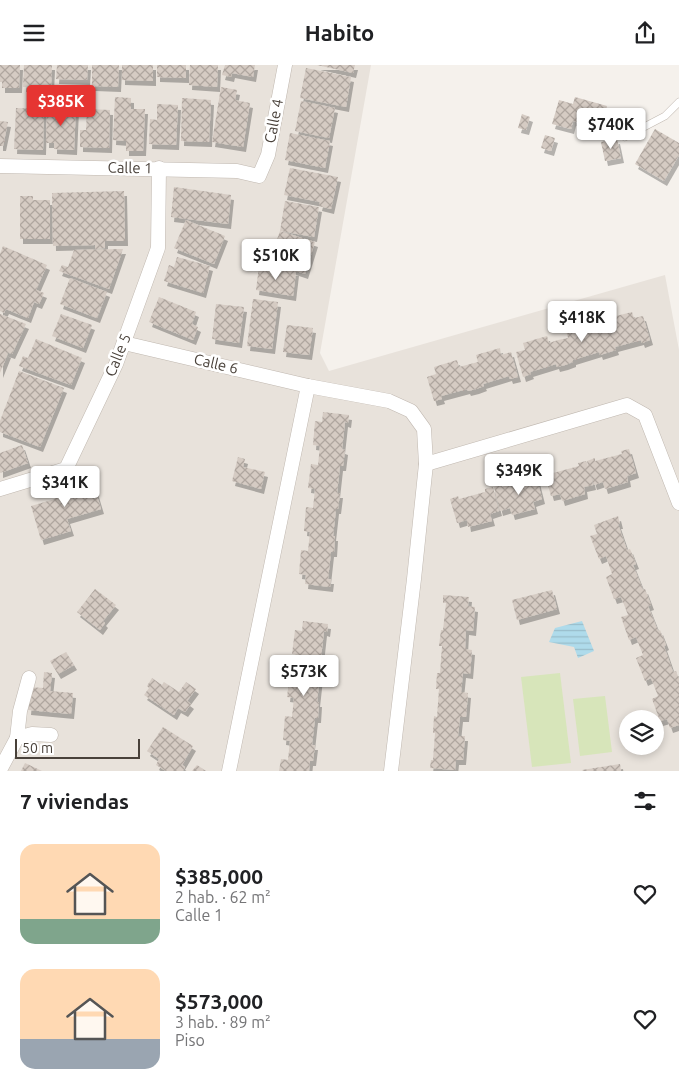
<!DOCTYPE html>
<html lang="es">
<meta charset="utf-8">
<style>
body{margin:0;font-family:Ubuntu,sans-serif;background:#f6f6f6;color:#202124;height:100vh;display:flex;flex-direction:column;font-size:19px;white-space:nowrap}
*{box-sizing:border-box;margin:0}
p{font-size:16px;color:#757577}
.icon{flex:none;width:28px;height:28px;fill:none;stroke:currentColor;stroke-width:2;stroke-linecap:round;stroke-linejoin:round}
.map{position:relative;height:706px;overflow:hidden}
.side{display:flex;flex-direction:column;background:#fff;flex:1}
.side>*{flex:none}
.buttons{position:absolute;left:619px;top:645px;display:grid;gap:10px}
.buttons a{display:grid;place-items:center;width:45px;height:45px;border-radius:50%;background:#fff;box-shadow:0 2px 8px #0003;font-size:25px}
.scale{position:absolute;left:15px;bottom:12px;width:125px;box-sizing:border-box;padding-left:5px;border:2px solid #49413a;border-top:0;font-size:14px;line-height:18px;white-space:nowrap;color:#49413a;-webkit-text-stroke:4px #fff;paint-order:stroke}
.price{position:absolute;translate:-50% -42px;padding:0 11px;border-radius:5px;background:#fff;color:#222;font-size:16px;line-height:32px;filter:drop-shadow(0 1px 2px #0008)}
.price::after{content:'';position:absolute;left:50%;top:30px;width:15px;height:11px;margin-left:-8px;background:inherit;clip-path:polygon(0 0,100% 0,50% 100%)}
.price.active{background:#e63532;color:#fff}
ul{padding:0;list-style:none}
li{display:flex;align-items:center;gap:15px;height:125px;padding:0 20px}
li span{display:grid;place-items:center;flex:none;width:140px;height:100px;border-radius:15px;color:#555}
li>.icon{margin-inline-start:auto}
span .icon{width:60px;height:60px;fill:#fffc;stroke-width:1}
li b{font-size:21px}
h2{display:flex;justify-content:space-between;align-items:center;height:60px;padding:0 20px;font-size:21px}
header{display:flex;justify-content:space-between;align-items:center;height:65px;padding:0 20px;background:#fff;font-size:22px;font-weight:700}
.map>svg:first-child{display:block}
.residential{fill:#e8e2db;fill-rule:evenodd}
.green{fill:#d7e5ba}
.water{fill:url(#water-rules)}
.building{fill:url(#building-cross-hatch);filter:url(#shadow)}
.lines{fill:none;stroke-linecap:round;stroke-linejoin:round}
.lane-casing{stroke:#c0b8b0;stroke-width:8}
.street-casing{stroke:#c0b8b0;stroke-width:15}
.lane{stroke:#fff;stroke-width:7}
.street{stroke:#fff;stroke-width:14}
.labels{text-anchor:middle;stroke-width:5;stroke-linejoin:round;paint-order:stroke}
.street-label{font-size:15px;fill:#49413a;stroke:#fff}
</style>
<header><svg class="icon" aria-label="menu" viewBox="0 0 24 24"><path d="M4 6h16M4 12h16M4 18h16"/></svg>Habito<svg class="icon" aria-label="share" viewBox="0 0 24 24"><path d="M12 15V3M7 8l5-5 5 5M5 13v7h14v-7"/></svg></header>
<div class="map">
<svg width="679" height="706" viewBox="0 0 679 706">
<defs>
<pattern id="water-rules" width="6" height="5" patternUnits="userSpaceOnUse" patternTransform="scale(1.25)"><rect width="6" height="5" fill="#afdbeb"/><path d="M0 2.5h6" fill="none" stroke="#98bdca"/></pattern>
<pattern id="building-cross-hatch" width="8" height="8" patternUnits="userSpaceOnUse" patternTransform="scale(1.25)"><rect width="8" height="8" fill="#d5cbc3"/><path d="M0 0l8 8M0 8l8-8" fill="none" stroke="#afa69f"/></pattern>
<filter id="shadow"><feDropShadow dx="3" dy="5" stdDeviation="0" flood-color="#0004"/></filter>
</defs>
<rect width="100%" height="100%" fill="#f5f1ec"/>
<path class="residential" d="M0 0H371L320 288 329 306 665 210 679 285V706H0ZM628 654H655V681H628Z"/>
<g class="green">
<path d="M560 608 571 698 532 702 521 612Z"/>
<path d="M605 631 612 687 580 691 573 634Z"/>
</g>
<path class="water" d="M582 556 594 586 578 593 574 582 549 577 555 563Z"/>
<g class="building">
<path d="M0 0H20L19 23H2V17H0Z"/>
<path d="M24 0H52L51 23 23 22Z"/>
<path d="M57 0H88L87 15 56 14Z"/>
<path d="M92 0H119L118 22 92 21Z"/>
<path d="M122 0H153V16L122 15Z"/>
<path d="M157 0H186V13L157 12Z"/>
<path d="M190 0H218L217 22 189 20Z"/>
<path d="M225 0H255L253 12 232 8 231 12 222 10Z"/>
<path d="M317 0H355L353 8Z"/>
<path d="M306 3 351 12 346 42 300 33Z"/>
<path d="M221 22 237 25 235 35 250 38 243 82 212 77Z"/>
<path d="M115 32 131 33V44H145L143 86H126V76L113 75Z"/>
<path d="M575 32 607 41 600 64 573 56 571 64 552 59 559 35 573 39Z"/>
<path d="M182 33 211 35 209 77 181 76Z"/>
<path d="M301 36 335 43 329 73 295 66Z"/>
<path d="M157 39 178 40 176 80 149 79 150 54 157 55Z"/>
<path d="M47 40 76 41 74 85 54 84V78H46Z"/>
<path d="M16 43 44 44 43 85 14 84Z"/>
<path d="M87 44 110 45 109 83 80 82V65H86Z"/>
<path d="M522 49 530 52 526 65 518 63Z"/>
<path d="M0 56 8 57 3 81H0Z"/>
<path d="M655 64 679 78V90L664 116 635 99Z"/>
<path d="M290 68 330 76 325 103 285 95Z"/>
<path d="M545 70 555 73 551 86 541 83Z"/>
<path d="M617 74 621 93 605 96 601 77Z"/>
<path d="M290 103 338 112 331 144 319 141 320 137 284 130Z"/>
<path d="M174 122 231 130 228 159 171 152Z"/>
<path d="M124 126 125 176H105V183L95 184V180L53 181 52 128Z"/>
<path d="M20 131H33V135H50V174H20Z"/>
<path d="M285 136 319 142 314 172 280 166Z"/>
<path d="M186 155 225 171 214 199 174 183Z"/>
<path d="M280 166 315 177 305 209 269 197Z"/>
<path d="M3 181 47 200 36 225 44 228 39 239 34 237 28 253 6 244 4 248 0 246V189Z"/>
<path d="M123 184 109 224 59 206 62 200 68 202 74 185Z"/>
<path d="M177 192 210 201 203 228 164 216 169 200 174 202Z"/>
<path d="M259 201 296 206 293 231 256 225Z"/>
<path d="M70 213 107 227 97 253 60 239Z"/>
<path d="M159 232 196 247 192 259 198 262 193 275 149 257Z"/>
<path d="M253 234 278 237 272 284 247 281Z"/>
<path d="M216 239 244 242 239 278 212 274Z"/>
<path d="M632 247 634 253 643 251 650 275 642 278 641 275 615 282 616 285 600 290 599 287 573 295V297L565 300 557 302 556 299 530 307 531 309 523 312 516 287 525 285 523 278 547 271 549 278 558 275 568 273 566 266 589 259 591 266 601 263 610 260 608 253Z"/>
<path d="M0 249 26 259 12 289 3 286 8 288 0 308Z"/>
<path d="M61 249 92 260 83 283 52 271Z"/>
<path d="M287 260 313 263 309 290 283 287Z"/>
<path d="M36 274 82 293 71 320 19 301 23 291 28 293Z"/>
<path d="M500 283 501 290 511 287 518 312 510 314 509 311 483 319 484 321 476 324 468 326 467 324 441 331 442 334 434 336 427 312 436 309 434 302 457 295 459 302 478 297 476 290Z"/>
<path d="M19 306 64 323 40 382 0 367V356Z"/>
<path d="M323 347 349 350 348 358 345 357 342 384 345 385 343 401H340L337 428H340L338 444H336L333 471H335L334 487H331L328 514H331L330 522 305 519 306 510 299 509 301 485 308 486 310 467 304 466 306 442 313 443 315 424 308 423 311 399 318 400 320 381 313 380 315 356 322 357Z"/>
<path d="M22 380 28 398 0 408V388Z"/>
<path d="M629 384 636 408 627 411 628 417 605 424 603 417 594 420 590 406 593 420 584 422 585 429 562 436 560 429 551 431 544 407 552 405 553 408 579 401 578 398 586 396 588 401 587 396 595 393V396L622 389 621 386Z"/>
<path d="M238 392 245 394 243 402 265 407 261 424 232 416Z"/>
<path d="M536 410 542 434 533 437 535 444 512 450 510 443 500 446 494 422 501 419 502 422 528 415V412Z"/>
<path d="M92 414 101 444 67 454 71 466 41 475 31 441 55 434 52 425Z"/>
<path d="M493 422 499 446 490 449 492 456 468 462 467 455 457 458 450 434 458 431 459 434 485 427V424Z"/>
<path d="M618 451 620 459H618L627 485 630 484 636 499 633 500 643 525 645 524 651 540 648 541 658 566 660 565 666 580 664 581 673 607 676 606 679 614V660L670 663 667 654 660 656 652 634 658 631 651 613 645 616 636 593 643 590 636 572 629 575 621 552 628 550 621 532 614 534 606 512 612 509 606 491 599 494 590 471 597 469 594 460Z"/>
<path d="M95 524 116 540 103 556 105 558 100 565 77 547Z"/>
<path d="M552 525 557 544 517 555 512 535Z"/>
<path d="M443 530 469 532 468 541 475 542 473 566 466 565 465 584 472 585 470 609 463 608 462 618 461 627 468 628 466 652H460L458 671H465L463 695H456L455 705 430 703 431 695H433L435 668H433L434 651 437 652 439 624H436L437 608H440L442 581H439L441 565H443L446 538H443Z"/>
<path d="M303 556 328 559 327 567 324 566 321 593 324 594 322 610H320L317 637H319L318 653H315L312 680H315L313 696H310L309 706H279L281 694 288 695 290 676 283 675 285 651 292 652 293 642 294 633 287 632 290 608 297 609 299 590 292 589 295 565 302 566Z"/>
<path d="M66 587 74 600 58 609 50 596Z"/>
<path d="M44 607 52 608 50 626 73 628 71 649 28 645 30 622 43 623Z"/>
<path d="M152 613 162 620 164 617 179 627 186 617 196 624 187 636 191 639 185 647 178 643 174 650 144 630 149 623 147 621Z"/>
<path d="M163 662 193 681 182 700 185 702 183 706H166L156 700 159 694 147 686Z"/>
<path d="M25 698 42 706H21Z"/>
<path d="M620 699 621 706H583L582 705Z"/>
<path d="M197 700 206 706H192Z"/>
</g>
<g class="lines">
<g class="lane-casing">
<path id="lane" d="M625 72 665 51 679 37"/>
</g>
<g class="street-casing">
<g id="street">
<path d="M0 101 237 106 259 111 268 90 285 0"/>
<path d="M124 278 308 321 389 336 411 346 424 364 426 399 414 514 391 706"/>
<path d="M426 399 627 340 645 350 679 438"/>
<path d="M0 424 66 404 116 299 158 183 159 103"/>
<path d="M17 673 20 646 29 613"/>
<path d="M0 705 17 673 32 669 51 670"/>
<path d="M229 706 308 321"/>
</g>
</g>
<use href="#lane" class="lane"/>
<use href="#street" class="street"/>
</g>
<g class="labels">
<g class="street-label">
<text transform="translate(274 56) rotate(-79)" y="5">Calle 4</text>
<text transform="translate(130 103) rotate(1)" y="5">Calle 1</text>
<text transform="translate(118 290) rotate(-68)" y="5">Calle 5</text>
<text transform="translate(216 299) rotate(13)" y="5">Calle 6</text>
</g>
</g>
</svg>
<div class="buttons">
<a><svg class="icon" aria-label="layers" viewBox="0 0 24 24"><path d="M12 4l9 5-9 5-9-5zM3 14l9 5 9-5"/></svg></a>
</div>
<div class="scale">50 m</div>
<b class="price active" style="left:61px;top:62px">$385K</b>
<b class="price" style="left:611px;top:85px">$740K</b>
<b class="price" style="left:276px;top:216px">$510K</b>
<b class="price" style="left:582px;top:278px">$418K</b>
<b class="price" style="left:519px;top:431px">$349K</b>
<b class="price" style="left:65px;top:443px">$341K</b>
<b class="price" style="left:304px;top:632px">$573K</b>
</div>
<section class="side">
<h2>7 viviendas<svg class="icon" aria-label="filters" viewBox="0 0 24 24"><path d="M4 7h16M4 17h16"/><circle cx="9" cy="7" r="2"/><circle cx="15" cy="17" r="2"/></svg></h2>
<ul>
<li><span style="background:linear-gradient(#ffd9b3 75%,#7fa58c 0)"><svg class="icon" aria-label="home" viewBox="0 0 24 24"><path d="M3 11l9-7 9 7M6 9v11h12V9"/></svg></span><div><b>$385,000</b><p>2 hab. · 62 m²</p><p>Calle 1</p></div><svg class="icon" aria-label="heart" viewBox="0 0 24 24"><path d="M12 20l-8-8c-3-5 5-10 8-4 3-6 11-1 8 4z"/></svg></li>
<li><span style="background:linear-gradient(#ffd9b3 70%,#9aa5b1 0)"><svg class="icon" aria-label="home" viewBox="0 0 24 24"><path d="M3 11l9-7 9 7M6 9v11h12V9"/></svg></span><div><b>$573,000</b><p>3 hab. · 89 m²</p><p>Piso</p></div><svg class="icon" aria-label="heart" viewBox="0 0 24 24"><path d="M12 20l-8-8c-3-5 5-10 8-4 3-6 11-1 8 4z"/></svg></li>
</ul>
</section>
